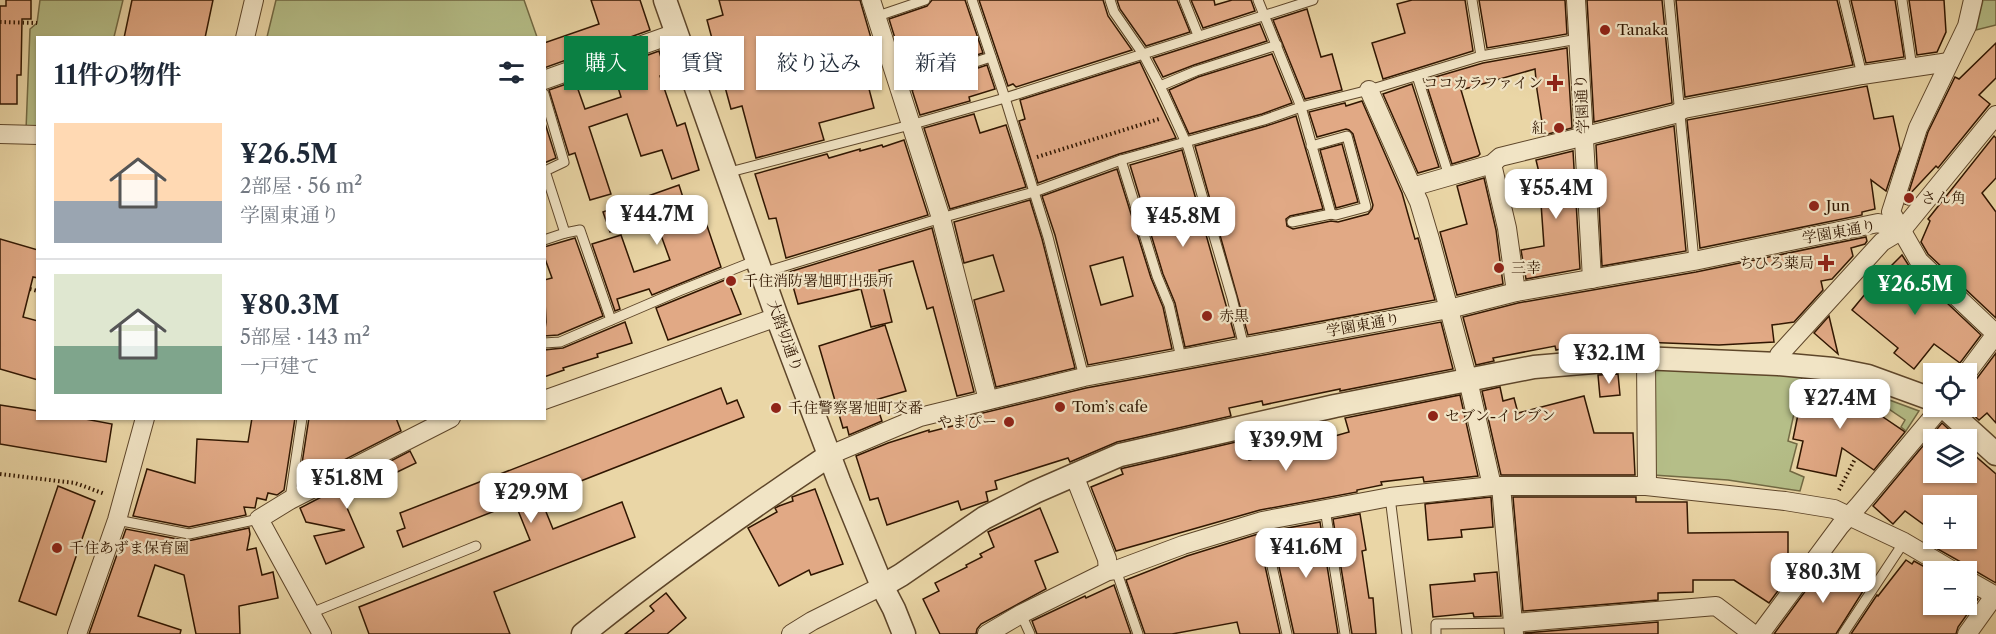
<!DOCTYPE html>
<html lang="ja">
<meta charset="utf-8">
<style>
body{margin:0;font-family:"Libre Caslon Text","Noto Serif JP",serif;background:#f2f2f3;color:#1f2937;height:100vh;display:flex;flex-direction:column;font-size:22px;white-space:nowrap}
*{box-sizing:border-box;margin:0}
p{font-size:20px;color:#747a83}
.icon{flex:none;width:33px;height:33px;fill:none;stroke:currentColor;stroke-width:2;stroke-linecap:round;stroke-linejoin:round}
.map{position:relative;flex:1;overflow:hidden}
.sheet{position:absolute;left:36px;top:36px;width:510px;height:384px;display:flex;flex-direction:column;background:#fff;border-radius:0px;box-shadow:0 2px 4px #0004}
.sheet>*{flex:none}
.banner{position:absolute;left:564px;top:36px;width:570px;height:54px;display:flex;gap:12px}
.fabs{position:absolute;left:1923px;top:363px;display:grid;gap:12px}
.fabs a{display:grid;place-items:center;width:54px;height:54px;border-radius:0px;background:#fff;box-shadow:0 2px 4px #0004;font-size:30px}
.price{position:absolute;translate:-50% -51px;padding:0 14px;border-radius:12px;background:#fff;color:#222;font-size:20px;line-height:39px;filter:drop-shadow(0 2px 3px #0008)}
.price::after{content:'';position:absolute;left:50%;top:36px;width:18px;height:14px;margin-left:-9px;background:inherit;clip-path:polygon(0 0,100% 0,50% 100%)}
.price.current{background:#0b8043;color:#fff}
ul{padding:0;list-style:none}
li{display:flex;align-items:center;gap:18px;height:150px;padding:0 18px}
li+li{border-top:2px solid #e0e1e3}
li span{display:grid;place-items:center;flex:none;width:168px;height:120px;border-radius:0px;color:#555}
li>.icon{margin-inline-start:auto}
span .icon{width:72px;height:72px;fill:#fffc;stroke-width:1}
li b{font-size:26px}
h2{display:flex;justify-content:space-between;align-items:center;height:72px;padding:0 18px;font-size:26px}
.tag{padding:0 21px;border-radius:0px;background:#fff;box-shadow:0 2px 4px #0004;font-size:21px;line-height:54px}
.tag.current{background:#0b8043;color:#fff}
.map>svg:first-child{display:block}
.green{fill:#b5be88;stroke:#726a44;stroke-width:1.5}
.building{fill:#e1a985;stroke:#301601;stroke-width:1.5;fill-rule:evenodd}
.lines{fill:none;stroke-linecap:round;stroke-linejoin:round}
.service-casing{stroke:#5e462a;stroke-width:11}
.minor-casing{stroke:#5e462a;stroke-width:20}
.tertiary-casing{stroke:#5e462a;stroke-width:25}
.path{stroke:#301601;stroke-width:4;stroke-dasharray:1.5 3;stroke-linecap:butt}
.service{stroke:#f1e4c5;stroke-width:9}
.minor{stroke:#f1e4c5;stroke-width:18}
.tertiary{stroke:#f1e4c5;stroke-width:22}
.poi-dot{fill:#8f2418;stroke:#f1e4c5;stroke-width:2}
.labels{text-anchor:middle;stroke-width:4.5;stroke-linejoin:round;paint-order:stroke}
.poi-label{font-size:15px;fill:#301601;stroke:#f1e4c5;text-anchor:start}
.street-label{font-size:15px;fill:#301601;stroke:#f1e4c5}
</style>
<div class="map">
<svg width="1996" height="634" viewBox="0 0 1996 634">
<rect width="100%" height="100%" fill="#ead6a6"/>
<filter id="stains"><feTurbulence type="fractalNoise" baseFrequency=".00333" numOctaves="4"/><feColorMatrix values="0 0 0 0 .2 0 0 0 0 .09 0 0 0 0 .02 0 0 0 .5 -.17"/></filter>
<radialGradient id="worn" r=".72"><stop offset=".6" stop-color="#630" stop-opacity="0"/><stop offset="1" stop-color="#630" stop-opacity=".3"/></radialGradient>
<g class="green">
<path d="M40 0H123L114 37 38 38 37 130H26L30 29 37 23Z"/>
<path d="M276 0H524L537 37H267Z"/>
<path d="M1983 0H1996V25L1976 30Z"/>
<path d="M1652 369 1760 373 1802 377 1788 441 1797 444 1790 471 1804 477 1800 491 1728 480 1653 475Z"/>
<path d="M1884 398 1919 411 1906 431 1901 427 1905 420 1880 403Z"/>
</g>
<g class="building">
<path d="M6 0H31V19H22L21 75H17V104H0V6H6Z"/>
<path d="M132 0H213L205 38H124Z"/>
<path d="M591 0H640L650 30 544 68V43L599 24Z"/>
<path d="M719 0H860L871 38 857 43 874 108 819 123 824 140 756 158 742 106 731 109 725 87 733 85 722 44 714 46 707 20 723 15Z"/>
<path d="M932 0H965L983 53 907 77 889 19 927 6Z"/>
<path d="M979 0H1103L1108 16 1132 50 1016 87 1013 84 1008 86Z"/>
<path d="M1117 0H1177L1190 32 1146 46 1120 9Z"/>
<path d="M1191 0H1214L1215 5 1232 0H1251L1255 11 1203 28Z"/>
<path d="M1412 0H1465L1473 51 1383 79 1372 43 1405 33 1397 4Z"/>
<path d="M1479 0H1565L1567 34 1487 48Z"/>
<path d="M1587 0H1662L1672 103 1594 122Z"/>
<path d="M1676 0H1837L1853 65 1685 97Z"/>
<path d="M1851 0H1895L1904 57 1866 63Z"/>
<path d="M1909 0H1944L1946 32 1937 52 1917 55Z"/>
<path d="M1307 9 1321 57 1332 54 1342 90 1305 99 1273 20Z"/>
<path d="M1260 24 1267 41 1194 65 1163 77 1153 58Z"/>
<path d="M1996 43V78L1979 95 1990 104 1938 168 1936 166 1908 196 1910 203 1908 205 1905 204 1928 132 1955 77 1959 79Z"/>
<path d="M1567 48 1572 128 1544 135 1537 90 1535 69 1461 90 1480 154 1478 156 1452 164 1425 80 1483 63Z"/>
<path d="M659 51 666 74 660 76 677 126 685 123 699 170 672 179 662 150 641 156 627 114 589 127 611 194 590 200 575 153 569 155 549 90 575 81 585 109 621 97 612 68Z"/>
<path d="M1272 54 1292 103 1262 114 1189 134 1169 90 1198 77Z"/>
<path d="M1140 62 1176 138 1119 154 1038 183 1019 121 1025 119 1020 100Z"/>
<path d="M987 65 995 89 969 97 970 101 920 115 912 90Z"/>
<path d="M1412 84 1439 167 1418 173 1383 94Z"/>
<path d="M1867 86 1874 119 1893 116 1900 149 1886 191 1871 180 1875 209 1862 212V215L1700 248 1687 120Z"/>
<path d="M1362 101 1402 193 1415 239 1418 238 1435 300 1248 335 1195 146 1266 126 1296 116 1323 209 1290 216 1286 219 1287 226 1293 229 1331 221 1338 222 1368 214 1372 209 1373 205 1353 134 1349 130 1346 129 1317 137 1309 112 1345 103 1346 106Z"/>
<path d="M974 114 980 133 1006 125 1026 187 950 209 924 128Z"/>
<path d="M544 120 556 158 544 163Z"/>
<path d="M1674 126 1686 251 1602 266 1596 145Z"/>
<path d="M1994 136 1996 138V178L1982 193 1996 212V318L1928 254 1921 242 1930 221 1928 219Z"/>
<path d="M904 140 928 215 786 258 776 218 769 219 755 174 827 154 829 158 860 149V151L882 145 883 147Z"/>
<path d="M1342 144 1358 202 1336 208 1320 150Z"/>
<path d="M1182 150 1235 337 1185 347 1175 303 1163 274 1130 165Z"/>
<path d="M1573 151 1580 269 1526 279 1521 250 1544 246 1540 189H1543L1536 160Z"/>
<path d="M1117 169 1151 278 1163 307 1172 349 1088 365 1055 235 1042 196ZM1123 257 1133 296 1101 305 1090 266Z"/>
<path d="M1484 178 1496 230 1503 284 1457 295 1440 232 1467 224 1457 186Z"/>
<path d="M679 185 688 213 701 208 721 267 652 295 649 289 617 299 620 309 615 311 592 244 621 235 634 272 670 260 654 216 610 232 603 212Z"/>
<path d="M1030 200 1042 239 1075 368 996 387 974 300 1004 291 993 255 964 263 954 222Z"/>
<path d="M932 228 974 392 957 396 933 307 927 309 913 261 879 270 892 322 871 327 861 289 798 304 789 272Z"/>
<path d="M1866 237 1867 241 1865 244 1851 248 1853 256 1832 279 1821 281 1823 290 1794 322 1772 325 1774 342 1719 345 1614 341 1615 347 1596 348 1595 345 1585 347 1584 344 1556 350 1555 346 1493 358 1494 361 1476 365 1463 317 1518 303 1696 272Z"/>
<path d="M575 238 603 316 558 335 544 336 546 322 544 280 552 278 544 256V247Z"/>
<path d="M0 239 38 250V278L33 277 23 317 38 321V380L0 369Z"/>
<path d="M1902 255 1911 269 1981 335 1960 363 1934 344 1914 369 1894 353 1898 348 1852 310 1875 282Z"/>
<path d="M725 280 726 281H728L741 314 668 340 656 308Z"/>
<path d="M1829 316 1838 354 1814 333Z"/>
<path d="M625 322 632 343 597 354 598 357 563 368 564 370 544 377V350L563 348Z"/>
<path d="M1441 322 1453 369 1340 391V389L1263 405 1262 401 1229 408 1231 416 1117 442 1070 462 1068 458 995 481 997 489 986 492 988 501 961 510 958 501 887 525 878 498 870 500 856 456 888 443 929 430V432L964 423 962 418 1086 388Z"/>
<path d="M885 325 906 391 875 400 882 421 849 435 847 427 843 428 819 346Z"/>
<path d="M1996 353V423L1987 413 1979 420 1964 406H1966V386L1975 381Z"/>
<path d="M1618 374 1620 395 1600 397 1598 375Z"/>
<path d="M1805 380 1853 390 1852 396 1905 432 1874 470 1842 448 1836 476 1797 468 1803 441 1793 439Z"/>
<path d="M1500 387 1503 401 1514 398 1518 413 1584 396 1594 433H1633L1635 475H1501L1482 391Z"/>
<path d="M721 388 727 404 737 400 744 417 540 497 553 529 622 502 635 537 494 592 510 634H369L359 607 530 540 515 503 403 547 397 531 405 528 400 513Z"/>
<path d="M1460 395 1478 476 1424 482 1423 477 1381 482 1382 485 1357 490V492L1260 510 1116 551 1091 487 1123 474 1121 469 1124 468 1236 442 1245 441 1249 460 1297 449 1296 447 1349 432 1345 418Z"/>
<path d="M0 405 38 411V418H80L112 424 106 462 0 444Z"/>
<path d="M252 418H295L284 490 277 495 268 493 266 500 257 498 255 508 244 507 246 515 189 527 133 516 147 469 195 483 197 439 248 442Z"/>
<path d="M309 418H396L401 431 299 483Z"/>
<path d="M1942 423 1959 439 1934 440V472H1966V448L1996 474V583L1972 569 1965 568 1961 562 1927 543 1934 534V538H1966V506H1934V532L1905 511 1893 524 1873 506Z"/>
<path d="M410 451 416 463 389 476 390 479 344 501 364 547 326 564 314 536 345 530 306 522 300 508Z"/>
<path d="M58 486 95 501 56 615 19 601Z"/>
<path d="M815 489 843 564 811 575 809 570 779 586 748 528 777 512 775 508 779 506 793 501 792 497Z"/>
<path d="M1491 497 1493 527 1461 530 1462 537 1428 540 1425 504Z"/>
<path d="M1513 497H1636V502H1687L1688 533 1788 532V577L1769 603 1734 580H1693V592L1658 593V600L1523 611Z"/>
<path d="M1040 508 1058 552 1035 561 1046 589 981 624 977 629 976 634H940L923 599 939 591 935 583 967 567 966 565 982 557 980 554 994 547 988 532Z"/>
<path d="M1360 514 1366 550 1362 551 1369 598H1373L1376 634H1352L1333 519Z"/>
<path d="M1320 522 1338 634H1294L1271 531Z"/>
<path d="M249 528 250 534 247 550 256 548 262 575 273 572 278 598 239 606 240 634H196L184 575 155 565 138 616 181 630 180 634H89L126 529 188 541Z"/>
<path d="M1258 534 1280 634H1240L1237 622 1172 634H1145L1126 580 1187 556Z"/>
<path d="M1828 560 1865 588 1836 634H1774Z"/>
<path d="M1906 560 1912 564 1914 561 1934 572V604H1966V592L1978 599 1958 627 1956 634H1851L1877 595 1878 596Z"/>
<path d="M1497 572 1501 616 1474 617 1473 613 1433 617 1430 585 1475 581 1474 574Z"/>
<path d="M1114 585 1131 634H1037L1032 621 1085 596 1086 598Z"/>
<path d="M666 593 686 618 667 634H625L654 611 650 606Z"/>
<path d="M1658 622V634H1525V633Z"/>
</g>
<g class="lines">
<g class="service-casing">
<g id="service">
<path d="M972 0 1005 98 1048 237 1084 377"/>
<path d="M1110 0 1114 12 1143 54 1160 86 1188 147 1232 298 1244 347"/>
<path d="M1184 0 1198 35"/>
<path d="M1258 0 1301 107 1331 214 1292 222"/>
<path d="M1472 0 1481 56"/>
<path d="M1669 0 1694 261"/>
<path d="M1844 0 1862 75"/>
<path d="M1902 0 1912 68"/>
<path d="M875 17 925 0"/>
<path d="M1417 76 1449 176"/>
<path d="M1160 86 1196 71 1277 45"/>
<path d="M898 87 991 57"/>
<path d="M544 94 564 162 545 171 565 233 544 240"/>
<path d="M1311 146 1347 136 1366 207 1336 215 1331 214"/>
<path d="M1121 160 1157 276 1169 305 1181 358"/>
<path d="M726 173 910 125 1005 98 1313 0"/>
<path d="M565 233 580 230 611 320"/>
<path d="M762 273 941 218 1034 192 1121 160 1264 120 1301 107 1369 90 1481 56 1578 39"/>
<path d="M544 343 560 342 679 291 757 260"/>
<path d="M1390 497 1407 634"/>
<path d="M290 499 302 418"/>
<path d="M1325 509 1345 634"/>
<path d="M117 520 189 534 259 519"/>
<path d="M1262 521 1287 634"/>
<path d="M1116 570 1138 634"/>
<path d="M311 613 476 546"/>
<path d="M1021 614 1030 634"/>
<path d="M1436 634V624L1513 623"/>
<path d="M1843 634 1904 542"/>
</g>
</g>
<g class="minor-casing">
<g id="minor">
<path d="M871 0 941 218 988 400"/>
<path d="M1576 0 1592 279"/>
<path d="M1973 0 1967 26 1918 128 1891 212 1919 261 1996 334"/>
<path d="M245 38 254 0"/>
<path d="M544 80 676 33"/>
<path d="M1369 90 1412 187 1492 164 1500 157 1675 114 1684 109 1862 75 1949 62"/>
<path d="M0 134 38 135"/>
<path d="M1492 164 1507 228 1516 292"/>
<path d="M1412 187 1419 202 1430 239 1468 380 1492 486"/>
<path d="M1646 359 1647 486"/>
<path d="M1778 364 1779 355 1789 344 1882 242 1902 230 1996 115"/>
<path d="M1966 374 1996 334"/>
<path d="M544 400 777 317"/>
<path d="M830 455 920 417 1084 377 1449 309 1516 292 1694 261 1878 223 1902 230"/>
<path d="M1074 475 1107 559 1108 571"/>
<path d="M1501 486 1514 634"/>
<path d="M1966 579 1996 596"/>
<path d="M1513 623 1716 606 1753 634"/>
<path d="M77 634 117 520 145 418"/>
<path d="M322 634 259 519 290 500 451 418"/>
<path d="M791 634 812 621 882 586"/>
<path d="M987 634 1021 614 1108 571 1116 570 1183 545 1262 521 1390 497 1492 486H1646L1785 501 1834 509 1904 542 1955 572"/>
<path d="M1760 634 1840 526 1859 505 1942 406"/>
<path d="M1967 634 1995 595"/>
</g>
</g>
<g class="tertiary-casing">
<g id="tertiary">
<path d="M665 0 777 317 839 481 882 586 894 609 904 634"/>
<path d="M1943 406 1996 454"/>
<path d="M882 586 901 575 984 518 1035 492 1120 455 1335 406 1534 367 1641 358 1778 364 1833 369 1868 376 1934 400"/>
<path d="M583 634C662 570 745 512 830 455"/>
</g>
</g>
<g class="path">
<path d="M0 22 37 23"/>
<path d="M1037 157 1159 119"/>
<path d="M30 289 38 291"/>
<path d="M0 474 75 483 105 494"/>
<path d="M1839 490 1855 459"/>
</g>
<use href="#service" class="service"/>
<use href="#minor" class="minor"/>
<use href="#tertiary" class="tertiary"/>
</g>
<g class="poi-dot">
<circle cx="1605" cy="30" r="6"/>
<path d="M1552 74h6v6h6v6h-6v6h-6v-6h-6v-6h6z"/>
<circle cx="1559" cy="128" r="6"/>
<circle cx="1909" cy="198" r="6"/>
<circle cx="1814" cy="206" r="6"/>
<path d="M1823 254h6v6h6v6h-6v6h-6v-6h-6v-6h6z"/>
<circle cx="1499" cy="268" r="6"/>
<circle cx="731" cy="281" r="6"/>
<circle cx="1207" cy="316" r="6"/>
<circle cx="1060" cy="407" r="6"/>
<circle cx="776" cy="408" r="6"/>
<circle cx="1433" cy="416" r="6"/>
<circle cx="1009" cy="422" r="6"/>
<circle cx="57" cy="548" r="6"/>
</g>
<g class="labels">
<g class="poi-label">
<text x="1617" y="35">Tanaka</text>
<text x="1543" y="88" text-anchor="end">ココカラファイン</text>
<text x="1547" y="133" text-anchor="end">紅</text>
<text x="1921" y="203">さん角</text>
<text x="1826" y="211">Jun</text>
<text x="1814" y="268" text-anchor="end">ちひろ薬局</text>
<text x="1511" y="273">三幸</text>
<text x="743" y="286">千住消防署旭町出張所</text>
<text x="1219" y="321">赤黒</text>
<text x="1072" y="412">Tom’s cafe</text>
<text x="788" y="413">千住警察署旭町交番</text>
<text x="1445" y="421">セブン-イレブン</text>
<text x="997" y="427" text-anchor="end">やまぴー</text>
<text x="69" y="553">千住あずま保育園</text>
</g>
<g class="street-label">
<text transform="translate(1582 104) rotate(-93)" y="5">学園通り</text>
<text transform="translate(1839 232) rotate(-10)" y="5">学園東通り</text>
<text transform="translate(1363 325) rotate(-10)" y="5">学園東通り</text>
<text transform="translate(785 336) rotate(70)" y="5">大踏切通り</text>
</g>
</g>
<rect width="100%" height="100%" filter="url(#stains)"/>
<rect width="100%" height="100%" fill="url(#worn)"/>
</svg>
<div class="fabs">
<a><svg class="icon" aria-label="locate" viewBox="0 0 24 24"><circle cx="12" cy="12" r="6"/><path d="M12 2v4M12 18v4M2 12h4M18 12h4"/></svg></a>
<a><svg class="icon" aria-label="layers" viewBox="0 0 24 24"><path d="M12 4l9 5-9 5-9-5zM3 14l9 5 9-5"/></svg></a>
<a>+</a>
<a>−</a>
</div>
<b class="price" style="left:1556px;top:220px">¥55.4M</b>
<b class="price" style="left:657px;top:246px">¥44.7M</b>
<b class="price" style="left:1183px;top:248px">¥45.8M</b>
<b class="price current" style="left:1915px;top:316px">¥26.5M</b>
<b class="price" style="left:1609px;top:385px">¥32.1M</b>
<b class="price" style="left:1840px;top:430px">¥27.4M</b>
<b class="price" style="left:1286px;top:472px">¥39.9M</b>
<b class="price" style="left:347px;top:510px">¥51.8M</b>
<b class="price" style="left:531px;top:524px">¥29.9M</b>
<b class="price" style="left:1306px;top:579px">¥41.6M</b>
<b class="price" style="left:1823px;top:604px">¥80.3M</b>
<div class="banner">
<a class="tag current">購入</a>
<a class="tag">賃貸</a>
<a class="tag">絞り込み</a>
<a class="tag">新着</a>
</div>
<section class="sheet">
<h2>11件の物件<svg class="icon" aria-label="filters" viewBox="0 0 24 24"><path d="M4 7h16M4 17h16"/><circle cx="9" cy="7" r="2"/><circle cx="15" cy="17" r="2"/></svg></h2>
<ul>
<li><span style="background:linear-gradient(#ffd9b3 65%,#9aa5b1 0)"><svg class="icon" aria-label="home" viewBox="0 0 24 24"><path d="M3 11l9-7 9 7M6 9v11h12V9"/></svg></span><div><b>¥26.5M</b><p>2部屋 · 56 m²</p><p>学園東通り</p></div></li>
<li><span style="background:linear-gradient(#dfe7d0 60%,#7fa58c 0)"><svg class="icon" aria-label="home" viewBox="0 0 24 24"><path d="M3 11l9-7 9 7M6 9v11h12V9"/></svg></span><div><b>¥80.3M</b><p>5部屋 · 143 m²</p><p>一戸建て</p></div></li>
</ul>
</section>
</div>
